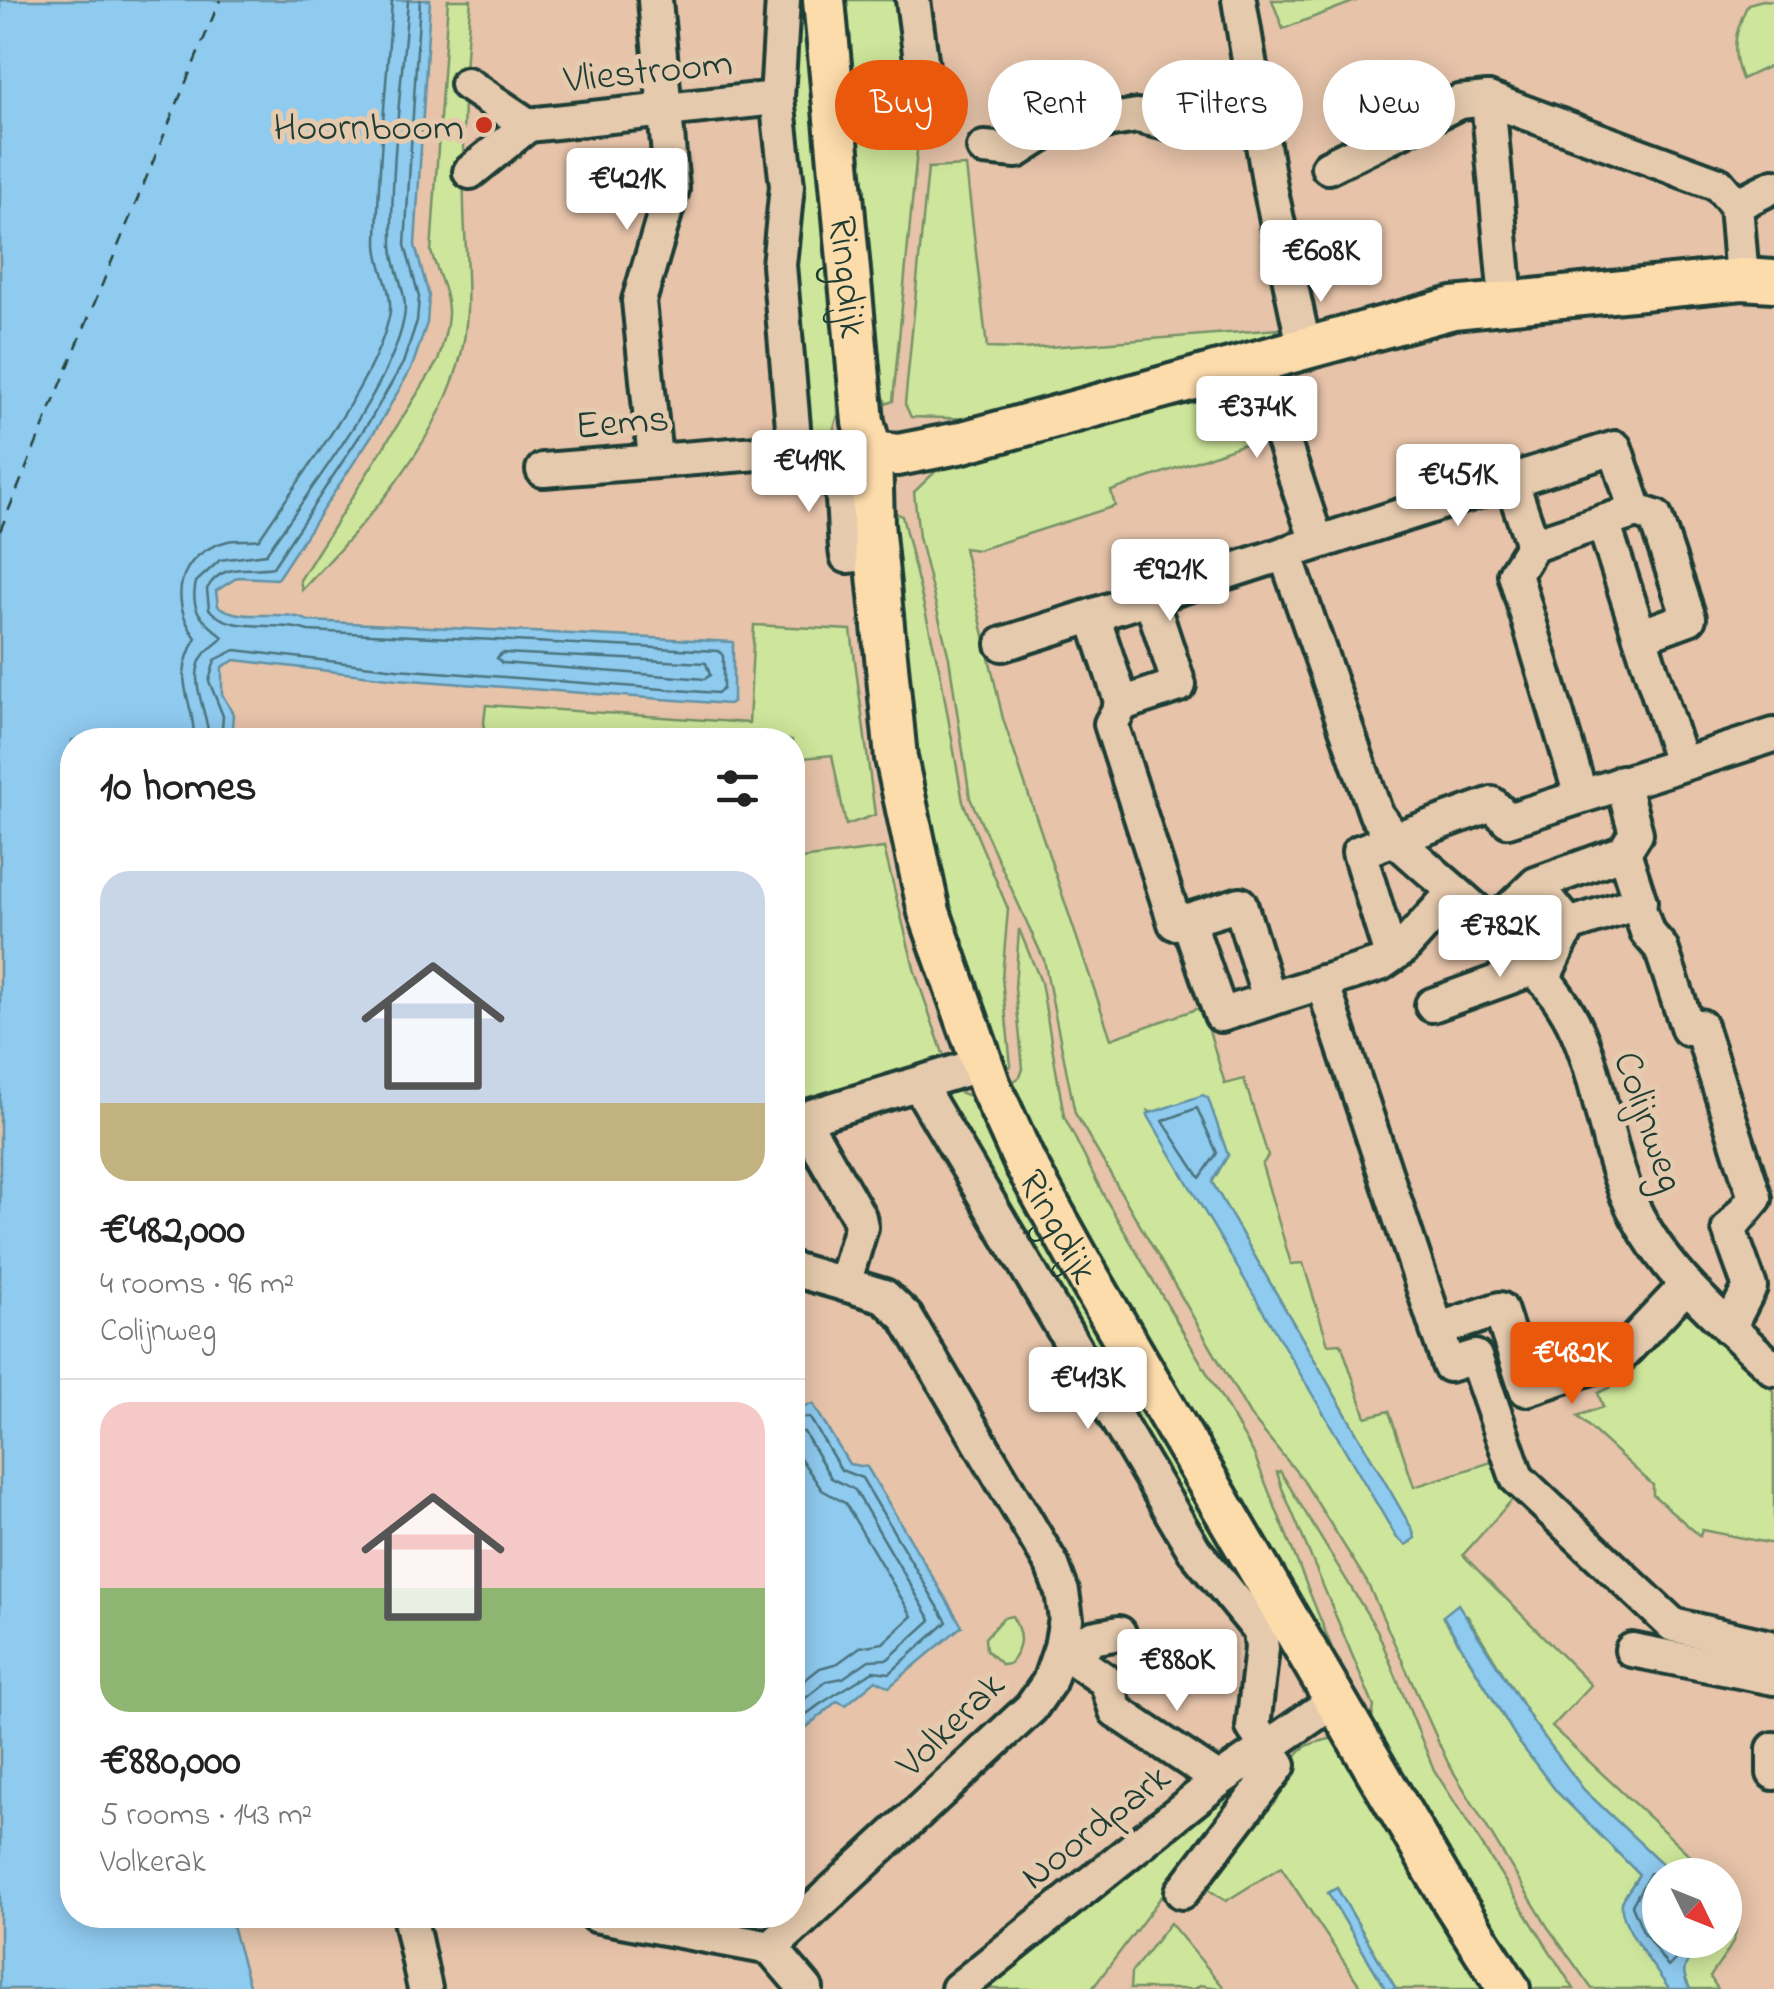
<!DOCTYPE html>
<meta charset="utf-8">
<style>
body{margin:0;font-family:"Indie Flower",sans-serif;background:#f2f2f2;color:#222;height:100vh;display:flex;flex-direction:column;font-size:38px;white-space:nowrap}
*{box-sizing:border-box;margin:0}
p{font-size:32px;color:#767676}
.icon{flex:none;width:55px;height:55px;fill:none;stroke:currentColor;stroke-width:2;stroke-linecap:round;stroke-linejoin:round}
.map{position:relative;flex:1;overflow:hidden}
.details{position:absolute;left:60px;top:728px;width:745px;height:1200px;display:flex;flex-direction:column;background:#fff;border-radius:40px;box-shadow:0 5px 25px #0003}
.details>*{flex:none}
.banner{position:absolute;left:835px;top:60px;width:788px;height:90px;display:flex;gap:20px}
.needle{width:65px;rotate:133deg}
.controls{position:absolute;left:1642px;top:1858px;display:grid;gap:20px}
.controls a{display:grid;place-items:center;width:100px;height:100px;border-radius:50%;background:#fff;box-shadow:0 5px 25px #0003;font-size:50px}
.price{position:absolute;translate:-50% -85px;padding:0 22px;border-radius:10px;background:#fff;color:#222;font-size:32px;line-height:65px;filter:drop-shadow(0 2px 5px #0008)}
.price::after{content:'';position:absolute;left:50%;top:60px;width:30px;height:22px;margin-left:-15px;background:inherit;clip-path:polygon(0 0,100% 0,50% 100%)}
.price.selected{background:#ea580c;color:#fff}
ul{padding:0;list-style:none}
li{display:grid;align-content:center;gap:20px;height:530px;padding:0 40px}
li+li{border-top:2px solid #e0e0e0}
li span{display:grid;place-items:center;height:310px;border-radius:30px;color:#555}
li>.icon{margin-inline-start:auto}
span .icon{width:180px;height:180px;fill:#fffc;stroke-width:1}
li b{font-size:42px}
h2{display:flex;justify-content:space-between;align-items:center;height:120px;padding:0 40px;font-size:42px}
.pill{padding:0 35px;border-radius:45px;background:#fff;box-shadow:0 5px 25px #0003;font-size:35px;line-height:90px}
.pill.selected{background:#ea580c;color:#fff}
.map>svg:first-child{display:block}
.green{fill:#cee69b;stroke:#769268;stroke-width:2.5;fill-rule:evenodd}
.water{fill:#8fcaef;stroke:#6292a4;stroke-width:2.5}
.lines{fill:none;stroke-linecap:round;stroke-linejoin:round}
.shore{stroke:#4c757f;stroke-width:2.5}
.ferry{stroke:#25443d;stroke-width:2.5;stroke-dasharray:12 10;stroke-linecap:butt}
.minor-casing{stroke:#1f3d34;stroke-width:40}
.major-casing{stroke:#1f3d34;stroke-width:48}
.minor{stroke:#e5caad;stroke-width:32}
.major{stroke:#fddcac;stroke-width:40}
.poi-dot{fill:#c8321e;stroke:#e5caad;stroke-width:4}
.labels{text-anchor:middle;stroke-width:10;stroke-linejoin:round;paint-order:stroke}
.street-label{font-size:40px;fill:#1f3d34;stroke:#e5caad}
.poi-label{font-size:40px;fill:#1f3d34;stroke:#e5caad;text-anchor:end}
</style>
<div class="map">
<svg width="1774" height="1989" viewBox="0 0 1774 1989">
<rect width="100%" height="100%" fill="#e6c3a9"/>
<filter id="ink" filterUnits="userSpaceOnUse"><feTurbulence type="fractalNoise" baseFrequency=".01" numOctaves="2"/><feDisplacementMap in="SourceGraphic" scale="20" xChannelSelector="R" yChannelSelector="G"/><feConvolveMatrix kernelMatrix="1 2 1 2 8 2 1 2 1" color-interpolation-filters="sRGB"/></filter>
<g filter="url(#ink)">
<g class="green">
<path d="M448 0H471C463 69 462 137 464 206 465 259 474 314 458 366 431 453 363 525 302 590L300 580 438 361C455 305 449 304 431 252Z"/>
<path d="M794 0H803L834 269 838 415 830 441 820 440 810 431C795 285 784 147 794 0Z"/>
<path d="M841 0H902L918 140 893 401 886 404 876 369Z"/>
<path d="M1272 0H1358L1283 29Z"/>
<path d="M1763 0 1774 1V64L1742 79C1730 50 1735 31 1748 4Z"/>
<path d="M966 166 987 348 1023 349 1279 329 1269 338 981 419 911 417 905 404 928 168Z"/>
<path d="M1244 389 1259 439 1111 491 1115 506 978 550 964 548 1003 719 1111 1039 1202 1007 1225 1084 1244 1079 1268 1156 1262 1165 1291 1264 1303 1263 1328 1344 1341 1343 1366 1417 1389 1411 1414 1487 1507 1457 1519 1492 1463 1555 1591 1685 1552 1727 1711 1875H1674L1584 1790 1533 1722 1467 1615 1443 1617 1519 1742 1557 1792 1639 1874 1622 1902 1634 1937 1669 1989H1592L1547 1926 1448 1763 1367 1582 1303 1480 1250 1415 1075 1113 1044 960 970 798 949 658 919 537 914 492 936 471ZM1149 1111 1228 1155 1212 1182 1412 1529 1411 1542 1397 1538Z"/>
<path d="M893 512 902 516 940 672 963 802 1008 909 1002 978 1011 1066 1000 1075 950 930 916 780 888 531 894 530Z"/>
<path d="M754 625 851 630 875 815 846 825 832 755 793 759 792 740H482L486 705 749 723Z"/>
<path d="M884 848 915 972 947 1065 793 1112V860Z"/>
<path d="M1019 929 1041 982 1064 1116 1105 1198 1253 1452 1342 1673 1164 1380 1005 1087 1020 1077 1023 1069 1015 988Z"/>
<path d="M946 1087 972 1097 983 1095 1293 1656 1193 1533 935 1090Z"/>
<path d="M1680 1312 1695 1315 1774 1392V1544L1702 1530 1700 1536 1653 1495V1485L1577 1416 1603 1407 1598 1393 1609 1388Z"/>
<path d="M1280 1471 1377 1630 1434 1770 1574 1989H1529L1364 1721 1372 1718 1374 1707 1282 1488 1277 1472Z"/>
<path d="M1012 1616C1023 1634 1023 1648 1009 1664L1002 1665 986 1650 985 1638 1003 1618Z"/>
<path d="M1344 1735 1496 1989H1396L1337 1888 1328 1893 1386 1989H1362L1281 1867 1226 1901 1200 1884 1292 1765C1299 1739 1324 1743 1344 1735Z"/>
<path d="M1249 1780 1092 1989H988Z"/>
<path d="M1725 1894C1748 1932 1732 1944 1710 1977L1718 1989H1690L1683 1972 1689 1957 1709 1940H1725Z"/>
<path d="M1170 1923 1225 1989 1200 1985 1195 1989H1130L1131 1973Z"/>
</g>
<g class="water">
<path d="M0 0H430L415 245 429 296 427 323 412 367 380 423 277 579 238 577 216 591 218 606C244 624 281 607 309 621L733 642V702L728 704 397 679 235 660 222 667V694L233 714 231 740H72V1915H229L250 1989H0Z"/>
<path d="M1203 1095 1208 1098 1228 1155 1212 1182 1412 1529 1415 1538 1406 1545 1397 1538 1147 1114Z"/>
<path d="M813 1404 849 1464 867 1467 962 1626 889 1687 876 1680 846 1705 837 1701 800 1733 803 1741 793 1752V1409Z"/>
<path d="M1458 1604 1533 1722 1584 1790 1674 1875H1660V1940H1709C1692 1956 1675 1965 1690 1989H1669C1658 1972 1617 1921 1622 1903 1625 1892 1635 1884 1639 1874L1557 1792 1519 1742 1443 1616Z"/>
<path d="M1337 1888 1396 1989H1386L1328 1893Z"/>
</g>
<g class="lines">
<g class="shore">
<path d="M502 653 706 663 710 675 705 679 502 663 497 658Z"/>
<path d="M194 740C195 698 170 683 196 638 168 600 177 554 228 541 238 539 249 541 259 539 298 479 374 385 389 317 395 292 377 268 377 243 378 162 387 81 392 0"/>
<path d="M209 740C209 713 185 677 205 653 211 646 218 644 223 637 204 621 189 612 196 582L220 560 266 554C307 492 391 389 404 318 409 292 392 270 392 244 391 163 402 80 408 0"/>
<path d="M221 740 223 716 209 681 215 660 235 650 397 669 717 693 723 689V656L719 651 308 631C278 620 231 635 209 609L207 589C222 561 248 572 273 567L372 417 403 363 417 321 419 297 405 245 420 0"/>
<path d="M1197 1108 1217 1153 1200 1178 1163 1121Z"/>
<path d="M792 1418H810L841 1470 862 1478 947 1622 890 1673 873 1671C843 1691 820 1701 792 1726"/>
<path d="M792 1431 804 1432 831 1478 855 1490 931 1620 888 1659 869 1660 843 1678 827 1681 792 1709"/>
<path d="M792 1446 822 1490 845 1503 912 1616 883 1643 860 1647 838 1663 820 1668 792 1690"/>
<path d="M1660 1875 1650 1873 1632 1905 1643 1931 1668 1967 1694 1940"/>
</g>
<path class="ferry" d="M0 531 220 0"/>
<g class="minor-casing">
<g id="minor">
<path d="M655 0 672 189 639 301 655 459"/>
<path d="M783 0 777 98 787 186 779 265 795 450"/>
<path d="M913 0 930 127"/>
<path d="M1239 0 1270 187 1304 346"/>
<path d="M467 84 528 125 777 98"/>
<path d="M1488 99 1506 301"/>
<path d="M984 148 1017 151 1050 130 1137 116 1171 124 1256 108"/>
<path d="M1328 167 1459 102 1488 99 1718 184 1736 205 1774 186"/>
<path d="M470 172 528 125"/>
<path d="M1736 205 1742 279"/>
<path d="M1256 360 1317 542"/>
<path d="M543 470 795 450 829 453C848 480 842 523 847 556L875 553"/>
<path d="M1636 511 1655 517 1689 618 1640 636"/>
<path d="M1603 522 1681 763"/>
<path d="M1533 545 1515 574 1581 796"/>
<path d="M1285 553 1376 814 1393 837C1447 888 1541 957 1573 1022 1600 1076 1604 1141 1628 1197 1659 1269 1718 1317 1774 1369"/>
<path d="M1093 616 1122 704 1179 685 1150 597"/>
<path d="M1003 644C1207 580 1410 511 1615 448L1636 511 1533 545 1511 480"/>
<path d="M1122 704 1111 724 1175 923 1188 920"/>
<path d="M1622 782 1636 833 1624 852"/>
<path d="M1637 902 1647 932 1661 948 1688 1029 1700 1026 1755 1198 1729 1229 1750 1287 1729 1328"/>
<path d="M1491 927 1536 884 1624 852 1640 902 1569 925 1536 884"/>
<path d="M1391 956 1359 852 1492 804 1508 820 1774 735"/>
<path d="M1543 979 1569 925"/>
<path d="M1322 982 1449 1365 1475 1357 1517 1478 1673 1625 1774 1648"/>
<path d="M1269 998 1240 904 1188 920 1221 1015 1380 964 1403 948 1452 894"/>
<path d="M1432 1005 1533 969"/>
<path d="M919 1085 1194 1550 1260 1631 1262 1648 1253 1727 1279 1765 1182 1892"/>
<path d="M792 1122 982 1064"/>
<path d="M792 1269 844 1284"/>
<path d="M1437 1330 1500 1309 1526 1389 1618 1358 1686 1286"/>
<path d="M1119 1633 1092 1638 1078 1651 1080 1663 1106 1681 1116 1711 1219 1780"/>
<path d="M1632 1650 1774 1678"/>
<path d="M1774 1749V1773"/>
<path d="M409 1915 425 1989"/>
<path d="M595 1915 771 1948 806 1989"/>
<path d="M771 1948 1031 1708 1049 1682 1061 1647 1066 1619 1062 1592 1052 1565 906 1317 884 1296 844 1284 861 1227 859 1217 803 1119"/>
<path d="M958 1989 1219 1780 1336 1700"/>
</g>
</g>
<g class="major-casing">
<g id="major">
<path id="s1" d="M824 0 863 422 871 452 873 524 896 758 929 912 990 1086 1025 1163 1090 1280 1451 1898 1509 1989"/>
<path d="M871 452 898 455 959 443 1453 308 1742 279 1774 281"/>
</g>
</g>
<use href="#minor" class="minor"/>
<use href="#major" class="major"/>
</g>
</g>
<circle class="poi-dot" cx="484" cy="125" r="10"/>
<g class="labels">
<g class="street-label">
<text transform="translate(648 69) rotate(-6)" y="14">Vliestroom</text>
<text dy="14" stroke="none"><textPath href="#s1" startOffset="278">Ringdijk</textPath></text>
<text transform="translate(622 420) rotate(-5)" y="14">Eems</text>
<text transform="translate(1651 1121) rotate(71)" y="14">Colijnweg</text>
<text dy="14" stroke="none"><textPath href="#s1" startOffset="1260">Ringdijk</textPath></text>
<text transform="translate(949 1723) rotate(-44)" y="14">Volkerak</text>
<text transform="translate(1094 1825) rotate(-38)" y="14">Noordpark</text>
</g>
<g class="poi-label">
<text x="464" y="139">Hoornboom</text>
</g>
</g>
</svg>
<div class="controls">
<a><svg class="needle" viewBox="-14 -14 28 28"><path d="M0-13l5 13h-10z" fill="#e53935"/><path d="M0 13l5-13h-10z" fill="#767676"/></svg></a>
</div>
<b class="price" style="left:627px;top:233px">€421K</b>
<b class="price" style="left:1321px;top:305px">€608K</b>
<b class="price" style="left:1257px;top:461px">€374K</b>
<b class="price" style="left:809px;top:515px">€419K</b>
<b class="price" style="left:1458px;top:529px">€451K</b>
<b class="price" style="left:1170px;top:624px">€921K</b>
<b class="price" style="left:1500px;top:980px">€782K</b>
<b class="price selected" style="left:1572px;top:1407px">€482K</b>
<b class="price" style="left:1088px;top:1432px">€413K</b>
<b class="price" style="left:1177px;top:1714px">€880K</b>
<div class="banner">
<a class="pill selected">Buy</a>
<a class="pill">Rent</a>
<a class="pill">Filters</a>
<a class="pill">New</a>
</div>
<section class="details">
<h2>10 homes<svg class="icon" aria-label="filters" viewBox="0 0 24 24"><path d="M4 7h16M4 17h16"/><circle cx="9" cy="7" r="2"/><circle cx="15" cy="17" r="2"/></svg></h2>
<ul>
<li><span style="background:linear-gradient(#c9d6e8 75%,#c2b280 0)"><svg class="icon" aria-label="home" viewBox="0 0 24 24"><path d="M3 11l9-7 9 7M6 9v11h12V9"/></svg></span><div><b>€482,000</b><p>4 rooms · 96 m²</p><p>Colijnweg</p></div></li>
<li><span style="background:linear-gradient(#f6c9c9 60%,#8fb573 0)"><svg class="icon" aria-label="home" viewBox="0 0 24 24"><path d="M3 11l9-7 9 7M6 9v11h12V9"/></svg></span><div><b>€880,000</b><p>5 rooms · 143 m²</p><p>Volkerak</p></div></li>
</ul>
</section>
</div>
